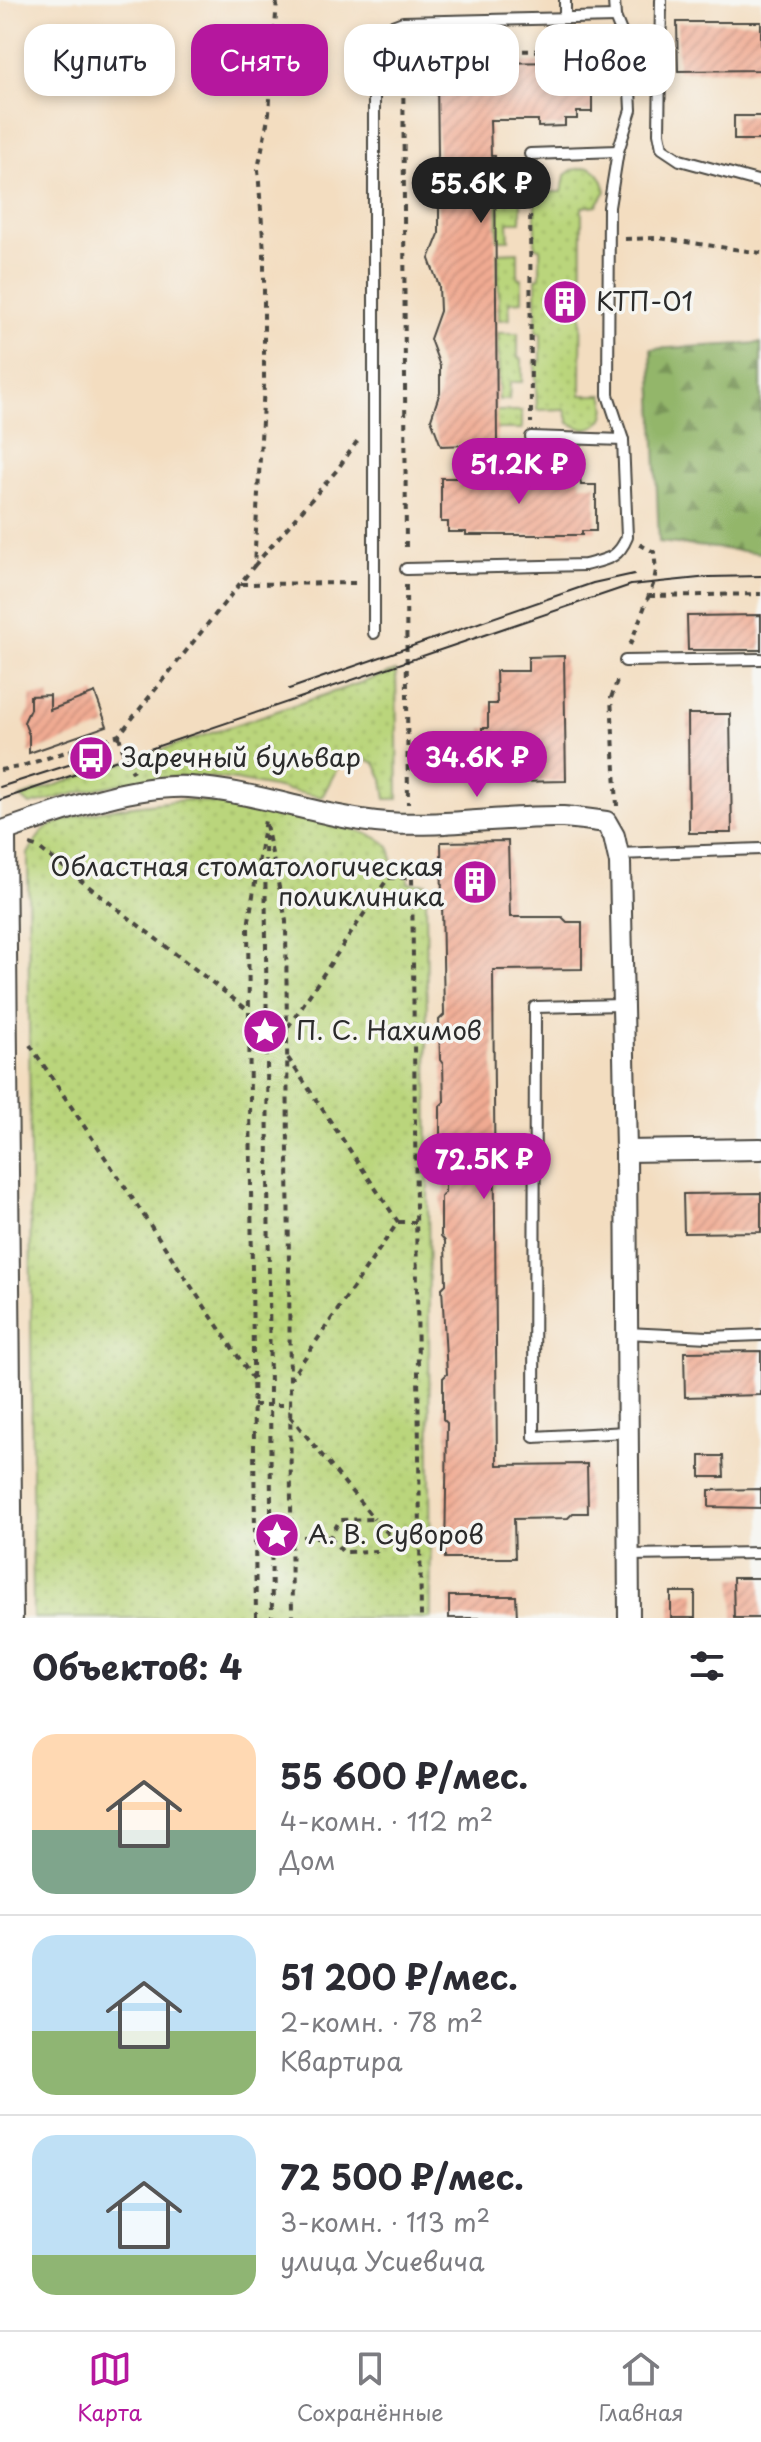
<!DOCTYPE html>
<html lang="ru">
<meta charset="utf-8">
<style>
body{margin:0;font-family:"Playpen Sans",sans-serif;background:#f7f7f7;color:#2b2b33;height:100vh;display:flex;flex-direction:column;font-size:30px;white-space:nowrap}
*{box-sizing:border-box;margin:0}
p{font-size:26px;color:#7c7c81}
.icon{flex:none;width:44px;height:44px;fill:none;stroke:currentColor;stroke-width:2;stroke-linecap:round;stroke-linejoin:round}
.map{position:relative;height:1618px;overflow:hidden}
.side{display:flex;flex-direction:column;background:#fff;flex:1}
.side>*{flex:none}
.hud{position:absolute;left:24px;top:24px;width:714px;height:72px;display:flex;gap:16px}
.price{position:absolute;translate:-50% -68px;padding:0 18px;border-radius:28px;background:#b5179e;color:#fff;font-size:26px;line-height:52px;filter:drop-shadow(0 2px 4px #0008)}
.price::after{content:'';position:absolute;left:50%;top:48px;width:24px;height:18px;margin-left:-12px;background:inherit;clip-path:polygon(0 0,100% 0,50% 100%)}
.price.selected{background:#222;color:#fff}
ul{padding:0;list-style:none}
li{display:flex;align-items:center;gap:24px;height:200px;padding:0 32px}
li+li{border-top:2px solid #e1e1e2}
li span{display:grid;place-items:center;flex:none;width:224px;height:160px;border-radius:24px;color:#555}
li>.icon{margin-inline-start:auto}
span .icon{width:96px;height:96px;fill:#fffc;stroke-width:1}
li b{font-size:34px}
h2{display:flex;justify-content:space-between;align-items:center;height:96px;padding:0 32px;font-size:34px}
.tag{padding:0 28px;border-radius:24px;background:#fff;box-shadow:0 4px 12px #0003;font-size:28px;line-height:72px}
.tag.selected{background:#b5179e;color:#fff}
.tab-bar{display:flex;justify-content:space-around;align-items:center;height:112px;border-top:2px solid #e1e1e2;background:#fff;font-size:22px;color:#7c7c81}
.tab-bar a{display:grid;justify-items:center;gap:4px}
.tab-bar .selected{color:#b5179e}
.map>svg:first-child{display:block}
.grass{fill:url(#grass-dots);stroke:#728053;stroke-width:2}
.forest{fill:url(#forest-firs);stroke:#5f704b;stroke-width:2}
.building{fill:url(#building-hatch)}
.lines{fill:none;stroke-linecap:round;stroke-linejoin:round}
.lane-casing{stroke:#494641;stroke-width:14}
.street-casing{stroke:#494641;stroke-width:24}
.secondary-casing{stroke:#494641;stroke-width:34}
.path{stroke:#494641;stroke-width:4;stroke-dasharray:6 6;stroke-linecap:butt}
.lane{stroke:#fff;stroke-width:10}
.street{stroke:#fff;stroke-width:20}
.secondary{stroke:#fff;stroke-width:30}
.tram{stroke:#2b2b2b;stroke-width:2}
.labels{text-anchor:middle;stroke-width:7;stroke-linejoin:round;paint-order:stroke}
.poi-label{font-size:26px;fill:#2b2b2b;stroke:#f6f6f2;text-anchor:start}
</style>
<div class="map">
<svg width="761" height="1618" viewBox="0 0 761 1618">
<defs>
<pattern id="grass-dots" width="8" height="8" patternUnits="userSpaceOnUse" patternTransform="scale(2)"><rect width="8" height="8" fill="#bad57b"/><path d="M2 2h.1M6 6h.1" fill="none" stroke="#a0b76a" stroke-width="1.8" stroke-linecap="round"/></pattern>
<pattern id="forest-firs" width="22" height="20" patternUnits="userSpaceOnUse" patternTransform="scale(2)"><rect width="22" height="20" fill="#93b66b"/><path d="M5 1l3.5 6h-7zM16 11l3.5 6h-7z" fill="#789458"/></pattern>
<pattern id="building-hatch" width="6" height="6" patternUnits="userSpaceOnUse" patternTransform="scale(2)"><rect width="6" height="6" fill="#f0aa92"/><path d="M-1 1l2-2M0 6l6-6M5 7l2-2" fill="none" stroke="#ce927e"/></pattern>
</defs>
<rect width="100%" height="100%" fill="#f6f6f2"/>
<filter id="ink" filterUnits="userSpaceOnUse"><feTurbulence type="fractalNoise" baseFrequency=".0125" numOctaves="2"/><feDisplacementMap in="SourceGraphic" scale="16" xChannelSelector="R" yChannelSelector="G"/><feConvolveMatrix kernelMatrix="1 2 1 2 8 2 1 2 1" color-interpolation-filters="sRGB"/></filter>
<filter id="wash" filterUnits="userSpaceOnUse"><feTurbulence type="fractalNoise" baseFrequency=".006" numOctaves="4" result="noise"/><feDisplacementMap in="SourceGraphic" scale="32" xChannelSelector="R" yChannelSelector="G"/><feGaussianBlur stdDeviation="1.8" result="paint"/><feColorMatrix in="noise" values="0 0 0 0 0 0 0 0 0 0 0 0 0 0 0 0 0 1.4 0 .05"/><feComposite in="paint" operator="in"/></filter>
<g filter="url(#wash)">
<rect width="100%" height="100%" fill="#f3ddc0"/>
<g class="grass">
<path d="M589 167C600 172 603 180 606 191L597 205 582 207 581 395H603C610 414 603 427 583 429L569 423 565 409 537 410 535 361H541V333H536V278L540 277V248L535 247V192H562L565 175 572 170Z"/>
<path d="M497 173H517V198L521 199V222H508L509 240H498Z"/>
<path d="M518 252V278H522V301L509 302 510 319 499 320 498 253Z"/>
<path d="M498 333H518V358L522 359V382H510L509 400H499Z"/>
<path d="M495 411H522V429H496Z"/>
<path d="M396 671 398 799H386L383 779 375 763 358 756 341 761 322 797C284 790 244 779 206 777 145 774 89 790 30 805L21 797Z"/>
<path d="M187 800C223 803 362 823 385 843 394 850 392 861 392 872H408V883H426L431 1618H33L28 854C33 845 38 835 46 829 72 811 154 803 187 800Z"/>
</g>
<path class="forest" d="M761 343V553L659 542 651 349Z"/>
<g id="blocks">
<g class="building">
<path d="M677 22H761V70L678 71Z"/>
<path d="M577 62V66L592 65V112H577V119H565V126L538 127V120H490L491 156H495L497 444 441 446 431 419 440 392V366L430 339 440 311 439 286 429 259 439 234V207L428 181 438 156 437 78H444L443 67H464V63Z"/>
<rect x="734" y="116" width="27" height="24"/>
<path d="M542 471H568V478H580L581 485H596V531H582V535H466V532H448V522H441V478H542Z"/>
<path d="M761 615V650H688L687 616Z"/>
<path d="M564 656 566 781 514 782V760H483L482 728H488V704H497L496 671H528V657Z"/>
<path d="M95 693 107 726 29 753V735L24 722 30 709V696L50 695V710Z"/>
<path d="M688 714H730L732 833H689Z"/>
<path d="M508 841 510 917H562L567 922H582V969L493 970 497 1465 587 1464 588 1513H573L568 1518 514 1519 515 1558H445L447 1423 443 1419V1378L447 1374 442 1288 446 1284 445 1241 441 1236V1197L445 1192V1151L440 1147V1106L444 1102 443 1064 440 1060 439 1020 444 1015 441 842Z"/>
<path d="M761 1193V1232L684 1233 683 1194Z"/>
<path d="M761 1351V1395L685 1397 684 1352Z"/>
<path d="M700 1456H723L724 1477H700Z"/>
<path d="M761 1489V1508L709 1507V1490Z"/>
<path d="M733 1578H761V1618H734Z"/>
<rect x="671" y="1592" width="24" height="26"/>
<path d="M449 1596H516L517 1618H449Z"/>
</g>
</g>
</g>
<g filter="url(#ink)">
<use href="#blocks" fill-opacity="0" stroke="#494641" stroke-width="2"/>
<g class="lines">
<g class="lane-casing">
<g id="lane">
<path d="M661 0 659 133 662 148 680 160 761 182"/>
<path d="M565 17V0"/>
<path d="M530 154 618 151"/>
<path d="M531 437 623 440"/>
<path d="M406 569 585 565C607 559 618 559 627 537L623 440 608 395 609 207 618 151 631 110 628 49 615 17 614 0"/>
<path d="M374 633V64L387 28 403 22 615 17"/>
<path d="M625 661 761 659"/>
<path d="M618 854 761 849"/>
<path d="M622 1005 535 1007 534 1437 627 1432"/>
<path d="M627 1333 708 1337 761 1335"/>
<path d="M629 1555 761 1553"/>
</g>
</g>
<g class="street-casing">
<g id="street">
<path d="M0 832C56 813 129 784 189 787 257 791 321 818 387 823 445 827 505 816 563 817 577 818 592 820 606 822L614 836 620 863 626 1151 629 1618"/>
<path d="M626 1151 761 1149"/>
</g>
</g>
<g class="secondary-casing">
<path id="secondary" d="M0 837 7 1618"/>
</g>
<g class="path">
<path d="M403 37 406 552"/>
<path d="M403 52 613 50"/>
<path d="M530 168 531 423"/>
<path d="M625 239 659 238 761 253"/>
<path d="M254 566 337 470 358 440"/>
<path d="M241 584 359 583"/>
<path d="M406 585 408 804"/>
<path d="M649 596 761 594"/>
<path d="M630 645 654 582 656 570 654 552 639 544"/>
<path d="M119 736 125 759 133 772"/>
<path d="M0 770 19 767 119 735 254 566 264 385V252L258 169 269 113 277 0"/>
<path d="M617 806 611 698 619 676"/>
<path d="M265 835 272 1618"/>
<path d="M30 845 39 848 249 1011"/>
<path d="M288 1027 388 878H412L421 1618"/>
<path d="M250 1041 287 1043"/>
<path d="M30 1045 253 1379"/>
<path d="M288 1058 398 1222 291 1378"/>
<path d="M398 1222H416"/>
<path d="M253 1405H290"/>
<path d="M290 1416 374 1519"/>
<path d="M291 1537H330L340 1520 374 1519 389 1534 420 1533"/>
<path d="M330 1537 343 1552 377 1551 389 1534"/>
<path d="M256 1618 248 927 265 820 286 921 292 1618"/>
</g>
<use href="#lane" class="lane"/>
<use href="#street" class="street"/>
<use href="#secondary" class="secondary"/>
<g class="tram">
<path d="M289 689 593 583 634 574"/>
<path d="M0 787 81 761"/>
<path d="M0 800 631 585 709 577 761 576"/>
</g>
</g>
</g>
<defs>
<g id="building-disc" transform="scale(2.3)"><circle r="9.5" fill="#b5179e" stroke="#f6f6f2"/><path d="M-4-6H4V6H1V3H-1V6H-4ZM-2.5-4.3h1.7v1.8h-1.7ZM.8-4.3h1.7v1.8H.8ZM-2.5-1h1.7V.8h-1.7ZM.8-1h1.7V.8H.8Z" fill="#fff"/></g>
<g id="bus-disc" transform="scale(2.3)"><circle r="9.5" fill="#b5179e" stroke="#f6f6f2"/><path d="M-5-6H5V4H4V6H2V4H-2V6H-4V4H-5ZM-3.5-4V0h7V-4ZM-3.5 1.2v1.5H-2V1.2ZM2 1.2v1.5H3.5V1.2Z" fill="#fff"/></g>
<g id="sight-disc" transform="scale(2.3)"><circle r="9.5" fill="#b5179e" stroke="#f6f6f2"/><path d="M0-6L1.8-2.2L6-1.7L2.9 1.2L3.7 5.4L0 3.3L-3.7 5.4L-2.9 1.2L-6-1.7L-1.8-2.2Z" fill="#fff"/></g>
</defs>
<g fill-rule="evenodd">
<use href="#building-disc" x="565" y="302"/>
<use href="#bus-disc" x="91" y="758"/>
<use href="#building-disc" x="475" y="882"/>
<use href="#sight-disc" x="265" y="1031"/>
<use href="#sight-disc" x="277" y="1535"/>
</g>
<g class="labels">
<g class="poi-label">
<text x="596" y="311">КТП-01</text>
<text x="122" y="767">Заречный бульвар</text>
<text x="444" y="876" text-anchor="end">Областная стоматологическая<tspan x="444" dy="30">поликлиника</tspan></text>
<text x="296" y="1040">П. С. Нахимов</text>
<text x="308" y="1544">А. В. Суворов</text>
</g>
</g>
</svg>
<b class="price selected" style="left:481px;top:225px">55.6K ₽</b>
<b class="price" style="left:519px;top:506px">51.2K ₽</b>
<b class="price" style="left:477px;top:799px">34.6K ₽</b>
<b class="price" style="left:484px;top:1201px">72.5K ₽</b>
<div class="hud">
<a class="tag">Купить</a>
<a class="tag selected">Снять</a>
<a class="tag">Фильтры</a>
<a class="tag">Новое</a>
</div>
</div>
<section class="side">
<h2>Объектов: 4<svg class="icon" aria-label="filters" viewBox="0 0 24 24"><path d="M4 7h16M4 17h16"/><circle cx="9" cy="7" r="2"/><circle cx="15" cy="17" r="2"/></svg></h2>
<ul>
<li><span style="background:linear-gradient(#ffd9b3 60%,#7fa58c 0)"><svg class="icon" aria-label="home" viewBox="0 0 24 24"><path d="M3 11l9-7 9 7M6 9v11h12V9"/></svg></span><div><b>55 600 ₽/мес.</b><p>4-комн. · 112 m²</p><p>Дом</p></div></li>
<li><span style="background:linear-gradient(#bfe0f5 60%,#8fb573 0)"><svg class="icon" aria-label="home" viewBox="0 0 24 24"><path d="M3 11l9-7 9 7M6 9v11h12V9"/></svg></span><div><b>51 200 ₽/мес.</b><p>2-комн. · 78 m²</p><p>Квартира</p></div></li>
<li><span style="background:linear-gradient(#bfe0f5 75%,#8fb573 0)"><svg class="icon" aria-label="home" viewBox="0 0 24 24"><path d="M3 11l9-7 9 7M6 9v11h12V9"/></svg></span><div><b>72 500 ₽/мес.</b><p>3-комн. · 113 m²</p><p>улица Усиевича</p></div></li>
</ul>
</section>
<nav class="tab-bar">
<a class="selected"><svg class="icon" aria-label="map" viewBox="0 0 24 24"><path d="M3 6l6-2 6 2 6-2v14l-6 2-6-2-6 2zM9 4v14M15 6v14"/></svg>Карта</a>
<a><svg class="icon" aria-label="saved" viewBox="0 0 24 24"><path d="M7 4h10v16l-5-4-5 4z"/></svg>Сохранённые</a>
<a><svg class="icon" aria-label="home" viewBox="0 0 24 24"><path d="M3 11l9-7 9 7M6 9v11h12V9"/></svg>Главная</a>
</nav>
